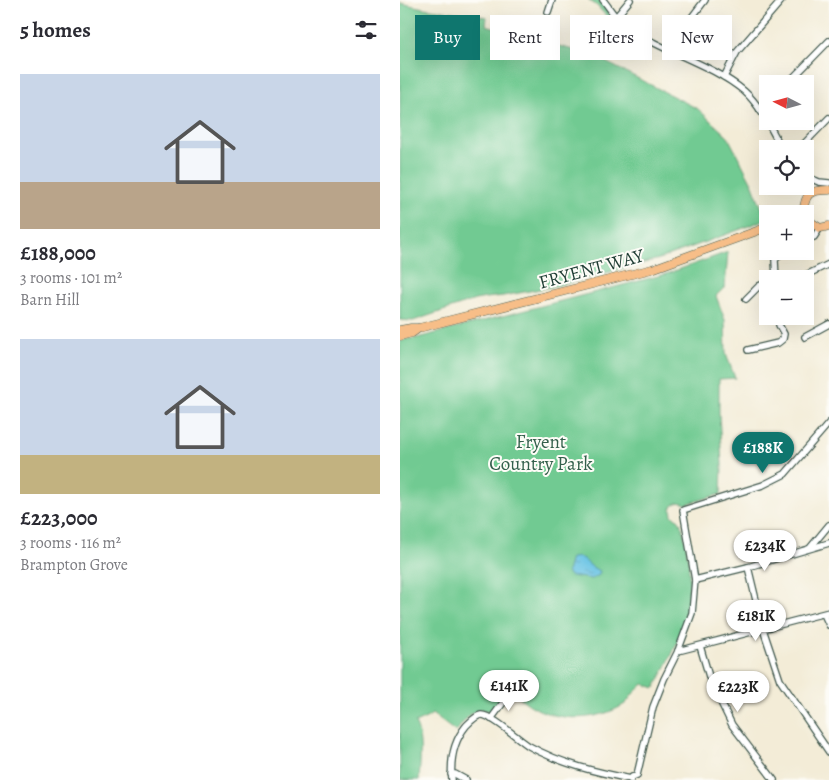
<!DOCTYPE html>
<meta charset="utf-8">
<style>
body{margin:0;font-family:Alegreya,serif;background:#f2f2f3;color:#2b2b33;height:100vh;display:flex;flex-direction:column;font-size:19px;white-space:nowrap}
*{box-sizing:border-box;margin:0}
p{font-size:16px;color:#7c7c81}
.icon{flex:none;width:28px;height:28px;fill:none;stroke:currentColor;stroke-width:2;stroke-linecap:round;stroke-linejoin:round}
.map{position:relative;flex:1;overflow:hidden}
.side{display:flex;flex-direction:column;background:#fff;width:400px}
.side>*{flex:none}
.banner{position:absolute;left:15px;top:15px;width:339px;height:45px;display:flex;gap:10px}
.needle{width:32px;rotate:276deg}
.buttons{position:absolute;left:359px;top:75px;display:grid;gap:10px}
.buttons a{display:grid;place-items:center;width:55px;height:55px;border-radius:0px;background:#fff;box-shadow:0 5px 20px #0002;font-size:25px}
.price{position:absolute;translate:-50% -42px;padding:0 11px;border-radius:18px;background:#fff;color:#222;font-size:16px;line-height:32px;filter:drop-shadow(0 1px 2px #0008)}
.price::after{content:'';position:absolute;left:50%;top:30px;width:15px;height:11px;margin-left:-8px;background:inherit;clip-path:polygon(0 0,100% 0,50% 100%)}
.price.selected{background:#0f766e;color:#fff}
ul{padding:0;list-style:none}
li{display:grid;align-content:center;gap:10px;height:265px;padding:0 20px}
li span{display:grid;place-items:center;height:155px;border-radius:0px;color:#555}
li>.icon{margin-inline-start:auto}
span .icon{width:90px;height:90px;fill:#fffc;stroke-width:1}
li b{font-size:21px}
h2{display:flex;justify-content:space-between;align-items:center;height:60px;padding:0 20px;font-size:21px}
.chip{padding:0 18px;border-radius:0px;background:#fff;box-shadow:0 5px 20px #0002;font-size:18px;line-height:45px}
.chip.selected{background:#0f766e;color:#fff}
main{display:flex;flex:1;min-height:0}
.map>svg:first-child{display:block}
.grass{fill:url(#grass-tufts);stroke:#488463}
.park{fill:#71ca92;stroke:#488463}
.water{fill:url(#water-ripples);stroke:#42808c}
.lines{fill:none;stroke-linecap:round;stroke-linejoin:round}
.minor-casing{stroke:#3f574c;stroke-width:8}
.major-casing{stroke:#3f574c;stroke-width:9}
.minor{stroke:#fff;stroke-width:5.5}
.major{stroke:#f7be88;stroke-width:8}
.labels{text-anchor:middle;stroke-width:4;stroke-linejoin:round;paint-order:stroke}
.street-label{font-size:19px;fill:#1f3d34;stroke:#fdfcf7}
.park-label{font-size:19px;fill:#34604c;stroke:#fdfcf7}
</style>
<main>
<section class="side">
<h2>5 homes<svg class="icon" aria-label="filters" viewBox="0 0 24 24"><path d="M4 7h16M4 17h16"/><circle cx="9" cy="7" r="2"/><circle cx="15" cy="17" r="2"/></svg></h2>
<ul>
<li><span style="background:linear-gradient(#c9d6e8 70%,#b9a48a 0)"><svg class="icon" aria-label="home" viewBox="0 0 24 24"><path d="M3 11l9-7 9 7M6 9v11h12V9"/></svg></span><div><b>£188,000</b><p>3 rooms · 101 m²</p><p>Barn Hill</p></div></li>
<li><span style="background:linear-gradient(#c9d6e8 75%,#c2b280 0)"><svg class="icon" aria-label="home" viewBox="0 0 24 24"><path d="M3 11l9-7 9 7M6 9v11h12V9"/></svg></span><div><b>£223,000</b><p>3 rooms · 116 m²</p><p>Brampton Grove</p></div></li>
</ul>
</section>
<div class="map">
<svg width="429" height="780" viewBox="0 0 429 780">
<defs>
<pattern id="grass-tufts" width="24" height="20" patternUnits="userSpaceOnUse" patternTransform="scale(1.25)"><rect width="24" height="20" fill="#71ca92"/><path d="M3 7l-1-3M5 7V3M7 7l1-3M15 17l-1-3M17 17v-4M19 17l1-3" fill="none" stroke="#5ca578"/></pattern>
<pattern id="water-ripples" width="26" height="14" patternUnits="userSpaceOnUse" patternTransform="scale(1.25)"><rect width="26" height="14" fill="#66c2e4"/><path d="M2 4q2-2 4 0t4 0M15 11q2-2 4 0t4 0" fill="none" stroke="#539fba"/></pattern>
</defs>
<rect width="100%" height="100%" fill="#fdfcf7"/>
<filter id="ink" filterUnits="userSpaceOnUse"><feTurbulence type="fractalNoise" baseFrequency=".02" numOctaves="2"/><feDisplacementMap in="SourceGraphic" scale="10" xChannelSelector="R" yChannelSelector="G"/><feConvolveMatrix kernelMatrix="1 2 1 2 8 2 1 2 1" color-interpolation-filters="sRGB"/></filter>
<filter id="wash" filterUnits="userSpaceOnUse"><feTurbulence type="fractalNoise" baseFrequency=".0096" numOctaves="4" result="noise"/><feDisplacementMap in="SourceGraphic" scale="20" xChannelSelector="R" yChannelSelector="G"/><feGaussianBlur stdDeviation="1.12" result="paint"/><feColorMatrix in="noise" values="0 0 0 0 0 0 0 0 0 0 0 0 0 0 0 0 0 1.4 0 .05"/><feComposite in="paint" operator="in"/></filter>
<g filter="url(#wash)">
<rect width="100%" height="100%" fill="#f3ecd7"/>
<path class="grass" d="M188 0H199L217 23V25H215L196 5Z"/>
<g class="park">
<path d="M0 3 24 8 87 17 86 25 194 56 298 109 328 137 353 185 366 219 341 229 259 259 156 286 103 296 86 298 75 300 13 321 0 320Z"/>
<path d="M328 252 325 287 316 296 325 320 326 354 335 378 319 379V413L322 465 321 494 286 504C279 501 274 502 271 509L272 515C273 517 276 518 278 519 283 524 286 545 287 552 292 583 289 614 277 643 271 658 262 673 255 688L243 684C240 688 235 691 232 695 229 698 229 701 225 704 200 720 166 722 139 710 128 705 119 697 110 690L91 712C89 712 86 710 84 710 72 708 62 724 56 732L32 714 28 717 15 723C23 736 20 765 19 780H0V342L6 339 17 338 266 274Z"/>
</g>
<path class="water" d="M171 558C185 556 183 560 191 566 194 568 197 570 200 571L199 575 192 579 170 576 167 572Z"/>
</g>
<g filter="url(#ink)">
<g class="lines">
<g class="minor-casing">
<g id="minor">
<path d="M203 0C209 7 213 15 220 21 256 51 308 61 344 91 361 106 371 129 382 149"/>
<path d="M148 12 152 0"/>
<path d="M216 17 230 0"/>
<path d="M272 51 289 21 305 0"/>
<path d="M324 77 337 52 382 0"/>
<path d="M387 84 429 41"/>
<path d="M360 110 368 103"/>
<path d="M399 149 429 118"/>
<path d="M405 182 412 179 419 182 429 183"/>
<path d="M404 186 410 192"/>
<path d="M405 240 414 237 420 228"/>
<path d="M404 276 429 264"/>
<path d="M376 279 375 260 382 251"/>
<path d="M346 299 359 286 368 282"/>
<path d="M405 337 429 324"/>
<path d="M348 350 378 343 383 339 384 334 379 325V316"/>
<path d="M410 548 429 525"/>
<path d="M348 567 363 629 380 680 429 752"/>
<path d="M295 580 348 567 429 543"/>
<path d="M424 614 429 625"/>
<path d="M300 646 310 680 332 725 374 780"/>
<path d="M278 651 429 612"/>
<path d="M91 719 111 692"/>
<path d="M51 774H55L66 780"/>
<path d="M52 780C50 760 53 742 66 726 70 722 75 716 81 715 91 714 119 740 129 746 161 764 196 772 231 779"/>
<path d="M231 780 232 777 237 775 253 707 264 679 278 651 292 613 295 580 283 510 363 485 385 474 429 423"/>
</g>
</g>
<g class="major-casing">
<g id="major">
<path d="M403 214C405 193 409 190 429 190"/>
<path d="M405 218 420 228 429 226"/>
<path d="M0 330 11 328H19L252 269 368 227"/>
<path d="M0 336 12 333 19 328"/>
</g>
</g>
<use href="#minor" class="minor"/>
<use href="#major" class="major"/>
</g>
</g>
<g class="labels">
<g class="street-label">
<text transform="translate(191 268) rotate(-15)" y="7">FRYENT WAY</text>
</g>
<g class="park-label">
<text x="141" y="448">Fryent<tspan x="141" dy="22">Country Park</tspan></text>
</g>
</g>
</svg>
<div class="buttons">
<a><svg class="needle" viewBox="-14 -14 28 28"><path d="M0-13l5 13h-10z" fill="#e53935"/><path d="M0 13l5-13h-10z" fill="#7c7c81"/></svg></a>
<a><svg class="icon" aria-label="locate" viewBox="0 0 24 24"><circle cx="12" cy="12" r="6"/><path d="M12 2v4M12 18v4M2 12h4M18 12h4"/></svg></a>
<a>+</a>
<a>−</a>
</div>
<b class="price selected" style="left:363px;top:474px">£188K</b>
<b class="price" style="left:365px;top:572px">£234K</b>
<b class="price" style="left:356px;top:642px">£181K</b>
<b class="price" style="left:109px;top:712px">£141K</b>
<b class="price" style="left:338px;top:713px">£223K</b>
<div class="banner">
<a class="chip selected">Buy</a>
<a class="chip">Rent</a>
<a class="chip">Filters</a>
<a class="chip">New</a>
</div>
</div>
</main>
